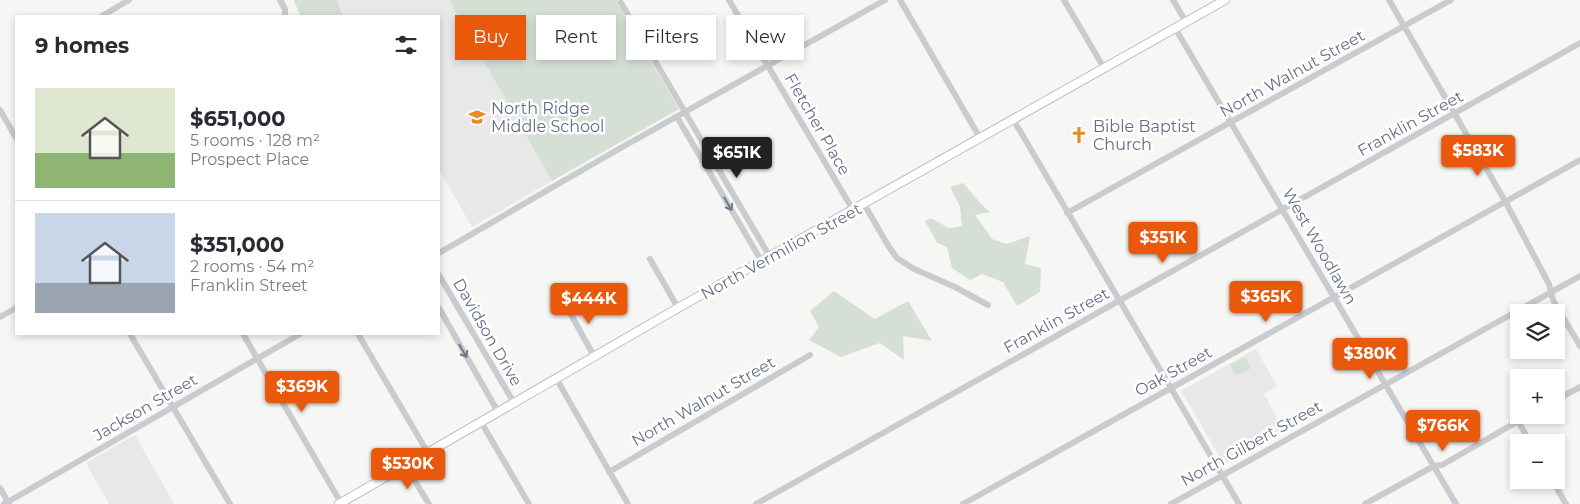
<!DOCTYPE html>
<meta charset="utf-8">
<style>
body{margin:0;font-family:Montserrat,sans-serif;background:#f7f7f7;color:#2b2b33;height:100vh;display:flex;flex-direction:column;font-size:19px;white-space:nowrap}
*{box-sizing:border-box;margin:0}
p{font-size:16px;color:#7c7c81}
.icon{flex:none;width:28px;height:28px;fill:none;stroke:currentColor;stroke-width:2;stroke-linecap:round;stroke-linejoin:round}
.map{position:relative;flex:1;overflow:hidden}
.sheet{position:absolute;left:15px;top:15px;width:425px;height:320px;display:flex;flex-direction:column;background:#fff;border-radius:0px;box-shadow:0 2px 8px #0003}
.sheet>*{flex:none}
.banner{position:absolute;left:455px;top:15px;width:475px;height:45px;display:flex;gap:10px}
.tools{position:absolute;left:1510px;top:304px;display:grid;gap:10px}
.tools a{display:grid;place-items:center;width:55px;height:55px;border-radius:0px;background:#fff;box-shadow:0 2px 8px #0003;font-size:25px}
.price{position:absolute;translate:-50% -42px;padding:0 11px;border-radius:5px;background:#ea580c;color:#fff;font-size:16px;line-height:32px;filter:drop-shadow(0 1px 2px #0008)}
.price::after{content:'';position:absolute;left:50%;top:30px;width:15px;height:11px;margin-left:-8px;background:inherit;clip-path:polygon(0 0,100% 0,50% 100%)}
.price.current{background:#222;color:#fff}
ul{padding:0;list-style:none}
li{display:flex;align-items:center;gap:15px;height:125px;padding:0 20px}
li+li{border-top:1px solid #e1e1e2}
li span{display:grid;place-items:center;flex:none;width:140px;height:100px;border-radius:0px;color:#555}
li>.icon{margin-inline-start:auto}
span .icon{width:60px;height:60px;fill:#fffc;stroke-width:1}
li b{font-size:21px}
h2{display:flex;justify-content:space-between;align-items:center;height:60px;padding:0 20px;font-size:21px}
.chip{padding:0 18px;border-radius:0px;background:#fff;box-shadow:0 2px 8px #0003;font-size:18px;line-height:45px}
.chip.current{background:#ea580c;color:#fff}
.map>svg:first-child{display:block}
.built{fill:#e7e8e7}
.green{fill:#d6dfd5}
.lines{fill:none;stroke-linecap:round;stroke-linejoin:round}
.major-casing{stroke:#bbbdc2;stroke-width:10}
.minor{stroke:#c9cbcf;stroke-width:6}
.major{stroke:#fff;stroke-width:8}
.oneway{stroke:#6f778d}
.labels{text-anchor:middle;stroke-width:5;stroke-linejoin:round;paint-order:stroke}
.street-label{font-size:16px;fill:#656e86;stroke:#fff}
.poi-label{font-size:16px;fill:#656e86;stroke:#fff;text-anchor:start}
</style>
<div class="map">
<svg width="1580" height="504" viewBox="0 0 1580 504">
<rect width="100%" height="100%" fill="#f6f7f4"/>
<g class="built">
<path d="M337 0H449L552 181 472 227 439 170V16H344Z"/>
<path d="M1256 349 1277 386 1264 394 1284 431 1224 464 1181 391Z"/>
<path d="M135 435 174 504H109L86 463Z"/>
</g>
<g class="green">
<path d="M294 0H337L343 16H300Z"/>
<path d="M449 0H623L617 3 679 109 552 181Z"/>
<path d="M963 183 982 205 990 212 975 215 992 239 1007 244 1030 236 1025 264 1041 268 1040 292 1017 306 1003 282 982 274 970 280 952 268 947 247 937 243 925 221 931 218 949 228 962 226 960 207 950 187Z"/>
<path d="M834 291 875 319 908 301 932 341 903 336 904 360 880 343 841 357 809 340 819 327 810 311Z"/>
<path d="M1245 357 1251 368 1236 376 1230 365Z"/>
</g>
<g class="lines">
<g class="major-casing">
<path id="major" d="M339 504 678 308 1225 0"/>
</g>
<g class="minor">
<path d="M280 0 285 9V16"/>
<path d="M729 0 853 210"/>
<path d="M900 0 980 138"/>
<path d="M1064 0 1104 68"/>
<path d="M1173 0 1186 22"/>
<path d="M1389 0 1505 201 1549 284 1553 300 1580 346"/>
<path d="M621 3 770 257"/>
<path d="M102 16 129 0"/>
<path d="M1175 28 1456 504"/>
<path d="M0 110 16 138"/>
<path d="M677 117 762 262"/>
<path d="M1013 119 1239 504"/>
<path d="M864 204 889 247 897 258 914 269 955 287 988 305"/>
<path d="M1067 213 1451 0"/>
<path d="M439 253 617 150 885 0"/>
<path d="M650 259 678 308"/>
<path d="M439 275 514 403"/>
<path d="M565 304 594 356"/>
<path d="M439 308 498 412"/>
<path d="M0 317 16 308"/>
<path d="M130 334 230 504"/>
<path d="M243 334 341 503"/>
<path d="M358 334 428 453"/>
<path d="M556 378 628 504"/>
<path d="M1556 400 1580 387"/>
<path d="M1518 421 1530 442"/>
<path d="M481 422 529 504"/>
<path d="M405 465 429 504"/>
<path d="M609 472 810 355"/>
<path d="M1552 480 1566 504"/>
<path d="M0 488 9 504"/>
<path d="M4 504 300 334"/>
<path d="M756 504 1580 43"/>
<path d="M963 504 1580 160"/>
<path d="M1171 504 1580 276"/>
<path d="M1365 504 1434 466 1442 465 1529 415"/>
</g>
<use href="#major" class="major"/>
</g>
<defs><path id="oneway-shaft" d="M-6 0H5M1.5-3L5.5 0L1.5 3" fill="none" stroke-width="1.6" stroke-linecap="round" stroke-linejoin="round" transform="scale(1.25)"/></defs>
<g class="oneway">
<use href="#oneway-shaft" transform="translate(728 204) rotate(60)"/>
<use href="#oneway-shaft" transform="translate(463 351) rotate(60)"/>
</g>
<defs>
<g id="school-bare" transform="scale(1.35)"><path d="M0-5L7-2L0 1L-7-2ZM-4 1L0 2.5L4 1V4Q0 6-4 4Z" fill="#e88b22" stroke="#fff" stroke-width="2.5" paint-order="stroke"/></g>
<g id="church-bare" transform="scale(1.35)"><path d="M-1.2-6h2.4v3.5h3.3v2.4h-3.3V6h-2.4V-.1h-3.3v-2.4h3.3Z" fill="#e88b22" stroke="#fff" stroke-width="2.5" paint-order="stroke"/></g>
</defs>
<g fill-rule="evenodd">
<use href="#school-bare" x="477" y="117"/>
<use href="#church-bare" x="1079" y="135"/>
</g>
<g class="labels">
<g class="street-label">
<text transform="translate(1292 73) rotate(-29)" y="6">North Walnut Street</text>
<text transform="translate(1410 123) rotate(-29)" y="6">Franklin Street</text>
<text transform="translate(818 124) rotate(60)" y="6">Fletcher Place</text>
<text transform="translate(1320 246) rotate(60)" y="6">West Woodlawn</text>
<text transform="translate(781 251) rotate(-29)" y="6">North Vermilion Street</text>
<text transform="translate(1056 320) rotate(-29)" y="6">Franklin Street</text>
<text transform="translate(488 332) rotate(60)" y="6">Davidson Drive</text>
<text transform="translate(1173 371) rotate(-29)" y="6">Oak Street</text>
<text transform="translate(703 401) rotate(-30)" y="6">North Walnut Street</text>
<text transform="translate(145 407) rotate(-30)" y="6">Jackson Street</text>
<text transform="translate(1251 443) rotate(-29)" y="6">North Gilbert Street</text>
</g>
<g class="poi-label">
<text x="491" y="114">North Ridge<tspan x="491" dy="18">Middle School</tspan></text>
<text x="1093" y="132">Bible Baptist<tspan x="1093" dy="18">Church</tspan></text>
</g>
</g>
</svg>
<div class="tools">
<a><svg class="icon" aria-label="layers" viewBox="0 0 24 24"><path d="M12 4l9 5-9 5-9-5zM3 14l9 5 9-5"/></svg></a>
<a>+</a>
<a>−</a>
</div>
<b class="price" style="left:1478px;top:177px">$583K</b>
<b class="price current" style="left:737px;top:179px">$651K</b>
<b class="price" style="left:1163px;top:264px">$351K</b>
<b class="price" style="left:1266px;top:323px">$365K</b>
<b class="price" style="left:589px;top:325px">$444K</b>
<b class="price" style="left:1370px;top:380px">$380K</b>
<b class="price" style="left:302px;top:413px">$369K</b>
<b class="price" style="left:1443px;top:452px">$766K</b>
<b class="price" style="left:408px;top:490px">$530K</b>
<div class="banner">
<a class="chip current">Buy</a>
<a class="chip">Rent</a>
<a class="chip">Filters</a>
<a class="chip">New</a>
</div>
<section class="sheet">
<h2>9 homes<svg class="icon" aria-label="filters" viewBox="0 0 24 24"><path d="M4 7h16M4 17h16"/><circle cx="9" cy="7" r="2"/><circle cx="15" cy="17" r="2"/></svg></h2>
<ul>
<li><span style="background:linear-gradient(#dfe7d0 65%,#8fb573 0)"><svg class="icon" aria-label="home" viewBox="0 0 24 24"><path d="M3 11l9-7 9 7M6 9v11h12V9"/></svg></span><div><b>$651,000</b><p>5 rooms · 128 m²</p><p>Prospect Place</p></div></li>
<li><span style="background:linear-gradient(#c9d6e8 70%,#9aa5b1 0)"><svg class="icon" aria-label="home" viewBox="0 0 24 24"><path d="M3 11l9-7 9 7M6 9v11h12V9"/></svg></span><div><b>$351,000</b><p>2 rooms · 54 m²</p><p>Franklin Street</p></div></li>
</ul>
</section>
</div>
